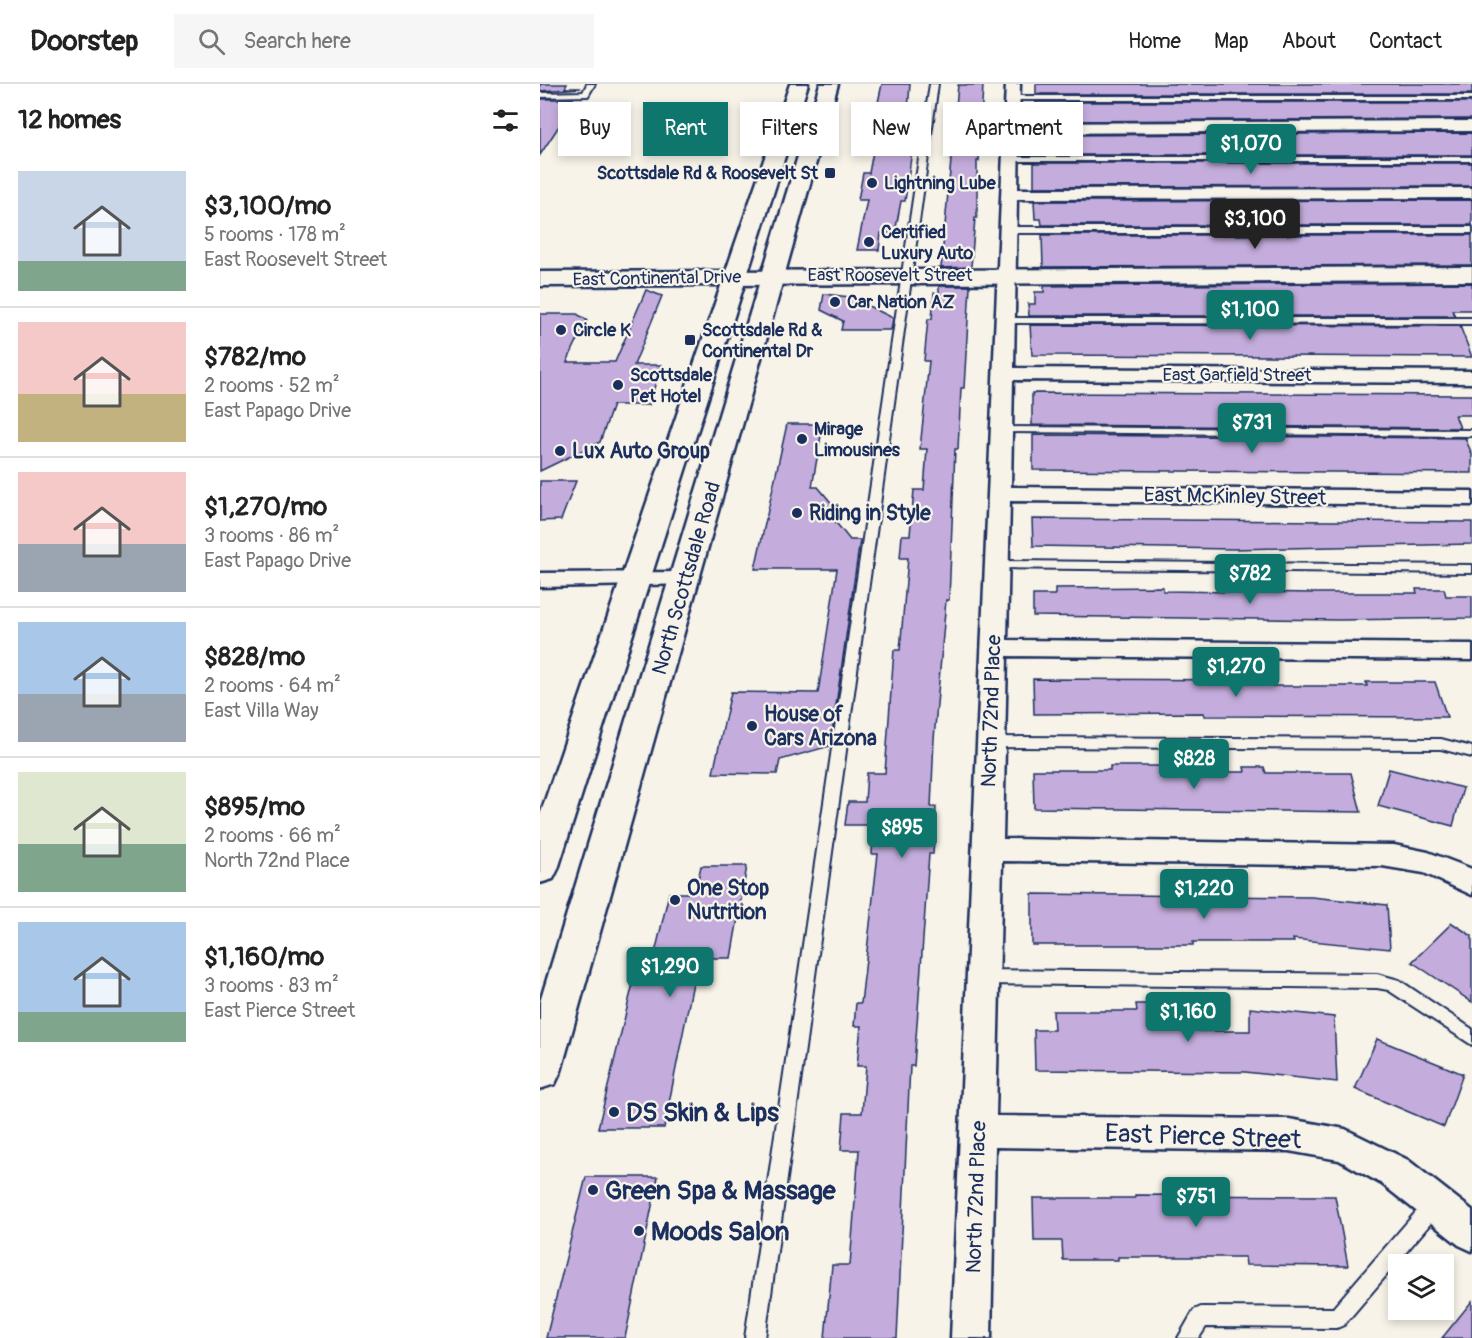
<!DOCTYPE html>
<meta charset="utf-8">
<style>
body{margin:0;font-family:Pangolin,sans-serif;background:#f6f6f6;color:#222;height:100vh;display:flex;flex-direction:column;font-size:22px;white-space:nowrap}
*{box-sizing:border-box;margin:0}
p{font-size:20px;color:#767676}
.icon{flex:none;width:33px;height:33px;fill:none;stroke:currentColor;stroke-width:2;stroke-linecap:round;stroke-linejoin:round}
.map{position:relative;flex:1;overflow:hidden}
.panel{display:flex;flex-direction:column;background:#fff;width:540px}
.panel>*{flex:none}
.hud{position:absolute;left:18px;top:18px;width:570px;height:54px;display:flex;gap:12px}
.controls{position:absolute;left:848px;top:1170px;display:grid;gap:12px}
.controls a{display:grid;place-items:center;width:66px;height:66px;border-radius:0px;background:#fff;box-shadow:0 3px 9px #0003;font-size:30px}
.price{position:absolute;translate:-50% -51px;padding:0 14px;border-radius:6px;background:#0f766e;color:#fff;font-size:20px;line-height:39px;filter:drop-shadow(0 2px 3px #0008)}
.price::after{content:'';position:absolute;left:50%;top:36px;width:18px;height:14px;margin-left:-9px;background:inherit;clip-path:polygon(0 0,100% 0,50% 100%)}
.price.active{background:#222;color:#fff}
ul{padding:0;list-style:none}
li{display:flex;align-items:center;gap:18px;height:150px;padding:0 18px}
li+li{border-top:2px solid #e0e0e0}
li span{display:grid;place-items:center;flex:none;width:168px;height:120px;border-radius:0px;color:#555}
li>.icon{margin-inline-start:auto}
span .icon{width:72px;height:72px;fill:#fffc;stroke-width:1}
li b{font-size:26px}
h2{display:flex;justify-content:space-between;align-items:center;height:72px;padding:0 18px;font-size:26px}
.pill{padding:0 21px;border-radius:0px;background:#fff;box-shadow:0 3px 9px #0003;font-size:21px;line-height:54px}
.pill.active{background:#0f766e;color:#fff}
header{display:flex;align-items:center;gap:36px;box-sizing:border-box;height:84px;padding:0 30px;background:#fff;border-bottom:2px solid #e0e0e0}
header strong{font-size:28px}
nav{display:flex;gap:33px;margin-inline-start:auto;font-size:21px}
.search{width:420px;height:54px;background:#f6f6f6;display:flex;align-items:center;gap:15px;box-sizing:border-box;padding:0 21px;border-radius:0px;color:#767676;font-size:22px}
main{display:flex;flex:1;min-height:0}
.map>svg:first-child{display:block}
.building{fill:#c4addc;stroke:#1b2f5e;stroke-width:1.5}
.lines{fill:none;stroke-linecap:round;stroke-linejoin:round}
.lane-casing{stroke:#1b2f5e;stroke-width:4}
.street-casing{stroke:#1b2f5e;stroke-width:5}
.secondary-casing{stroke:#1b2f5e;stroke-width:5}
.primary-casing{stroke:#1b2f5e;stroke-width:5}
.lane{fill:#f7f3e8;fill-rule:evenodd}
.street{fill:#f7f3e8;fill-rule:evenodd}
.secondary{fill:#f7f3e8;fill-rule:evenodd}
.primary{fill:#f7f3e8;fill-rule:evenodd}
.poi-dot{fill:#1b2f5e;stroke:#f7f3e8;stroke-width:2}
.labels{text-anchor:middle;stroke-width:4.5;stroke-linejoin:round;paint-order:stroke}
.far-poi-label{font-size:18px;font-weight:bold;fill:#1b2f5e;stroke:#f7f3e8;text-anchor:start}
.far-street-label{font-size:18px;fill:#1b2f5e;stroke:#f7f3e8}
.poi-label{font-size:21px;font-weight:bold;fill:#1b2f5e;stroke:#f7f3e8;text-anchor:start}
.street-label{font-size:21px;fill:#1b2f5e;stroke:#f7f3e8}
.near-poi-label{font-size:26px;font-weight:bold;fill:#1b2f5e;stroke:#f7f3e8;text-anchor:start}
.near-street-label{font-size:26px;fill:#1b2f5e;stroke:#f7f3e8}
</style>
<header>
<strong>Doorstep</strong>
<div class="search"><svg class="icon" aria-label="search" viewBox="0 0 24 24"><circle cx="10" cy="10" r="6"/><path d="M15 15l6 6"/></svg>Search here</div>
<nav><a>Home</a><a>Map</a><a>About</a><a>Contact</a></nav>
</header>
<main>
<section class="panel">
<h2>12 homes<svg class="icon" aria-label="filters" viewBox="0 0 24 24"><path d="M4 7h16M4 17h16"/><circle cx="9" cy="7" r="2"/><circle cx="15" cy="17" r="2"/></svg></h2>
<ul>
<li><span style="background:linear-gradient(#c9d6e8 75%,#7fa58c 0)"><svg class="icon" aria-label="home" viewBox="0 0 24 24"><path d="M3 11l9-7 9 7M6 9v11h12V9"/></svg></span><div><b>$3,100/mo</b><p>5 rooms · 178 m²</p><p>East Roosevelt Street</p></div></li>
<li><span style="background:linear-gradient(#f6c9c9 60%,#c2b280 0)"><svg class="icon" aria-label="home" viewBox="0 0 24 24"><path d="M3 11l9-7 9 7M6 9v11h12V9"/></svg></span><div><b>$782/mo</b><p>2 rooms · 52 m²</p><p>East Papago Drive</p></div></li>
<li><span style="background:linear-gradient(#f6c9c9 60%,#9aa5b1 0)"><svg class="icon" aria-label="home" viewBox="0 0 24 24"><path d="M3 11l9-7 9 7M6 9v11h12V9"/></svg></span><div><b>$1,270/mo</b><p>3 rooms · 86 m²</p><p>East Papago Drive</p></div></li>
<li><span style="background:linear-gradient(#a9c7e8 60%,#9aa5b1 0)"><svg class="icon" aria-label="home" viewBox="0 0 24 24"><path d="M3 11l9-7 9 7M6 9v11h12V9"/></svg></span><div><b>$828/mo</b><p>2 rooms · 64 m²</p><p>East Villa Way</p></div></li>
<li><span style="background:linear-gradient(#dfe7d0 60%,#7fa58c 0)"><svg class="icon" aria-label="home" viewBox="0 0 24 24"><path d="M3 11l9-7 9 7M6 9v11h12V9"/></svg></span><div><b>$895/mo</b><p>2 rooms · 66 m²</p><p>North 72nd Place</p></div></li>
<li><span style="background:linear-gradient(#a9c7e8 75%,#7fa58c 0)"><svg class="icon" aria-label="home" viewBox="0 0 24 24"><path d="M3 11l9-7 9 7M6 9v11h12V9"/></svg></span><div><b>$1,160/mo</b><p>3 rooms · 83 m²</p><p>East Pierce Street</p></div></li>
</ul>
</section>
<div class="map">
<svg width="932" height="1254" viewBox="0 0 932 1254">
<rect width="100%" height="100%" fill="#f7f3e8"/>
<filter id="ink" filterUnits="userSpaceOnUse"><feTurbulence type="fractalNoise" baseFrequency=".0167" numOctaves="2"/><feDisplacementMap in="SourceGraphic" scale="12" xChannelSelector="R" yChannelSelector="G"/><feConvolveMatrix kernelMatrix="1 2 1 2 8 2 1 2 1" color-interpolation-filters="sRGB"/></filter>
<g filter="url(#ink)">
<g class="building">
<path d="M0 0H27L25 4H41L0 7Z"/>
<path d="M342 0H370L365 66H372L365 117H361L355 149H341L339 166H317L327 116H318L323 89H329L337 46H332Z"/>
<rect x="496" y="0" width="436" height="10"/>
<path d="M418 1H443L439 77H437V134H435L431 183 401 184Z"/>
<path d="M0 15H33L23 30H27L0 71Z"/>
<path d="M496 18H932V35L496 37Z"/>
<path d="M932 49V71H494L493 55H496V51Z"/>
<path d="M494 79H932V102L494 103Z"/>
<path d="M932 116V141H502L501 135H495L494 117Z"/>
<path d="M502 151H932V181L503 183Z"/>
<path d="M932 199V226H912L915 232H489L488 220H495V208H504V202Z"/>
<path d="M399 202H430L424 304H421L418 365H415L409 516H406L394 655 391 723H396L393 770H389L374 982H370L357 1254H285L292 1181H310L319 1066H301L304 1029H322L326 982H317L321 942H314L316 919H321L338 770H332L334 741H305L308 718H325L327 689H345L354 566H360L368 474H360L362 451H370L374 406H384L387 365H380L389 277H384L388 235H392L394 209H399Z"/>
<path d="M106 206 122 212 94 281H121L109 321H73L60 358 0 387V230H37L47 236 27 278H75Z"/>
<path d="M284 210 310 213 353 234 351 246H301L303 237 281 226Z"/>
<path d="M490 241 920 242 932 273 492 271Z"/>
<path d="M492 309 932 311V331H915L920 344 492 341Z"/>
<path d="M247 340H283L272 403H278L294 422 285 425 310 456H320L290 662 240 676 237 690 173 689 191 608 278 609 297 485H215Z"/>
<path d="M493 351 925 354 932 370V389L493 386Z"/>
<path d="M0 397H36L21 436 0 437Z"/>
<path d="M492 435 932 438V460L694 465 493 462Z"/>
<path d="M623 503V507L773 509H877L876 505H904L906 512H932V534L799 536 493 532V511H515V504Z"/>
<path d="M493 595 730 596 731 602H827L826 598H895L907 633 665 632 664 629 494 630Z"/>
<path d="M570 682H635L636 688H705L704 683H724L726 689H811L821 728 494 724 493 686H570Z"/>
<path d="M849 685 923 704 913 742 838 722Z"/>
<path d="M161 782H207L191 874H158L124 1044H58L95 891H110L129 809H155Z"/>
<path d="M492 810 772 813 847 821 850 865 753 855 754 858H653V861H492Z"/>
<path d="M912 839 932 852V918L872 878Z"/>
<path d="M596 920H655L659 947H710V924L794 933 797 998 705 988 495 986 494 946H514L513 927H597Z"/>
<path d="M837 955 923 990 904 1043 815 1005Z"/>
<path d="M46 1093H118L85 1254H6Z"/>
<path d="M595 1111 795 1112 808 1182 706 1181 705 1173H578V1176H523L522 1157H494L493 1114H595Z"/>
<path d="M932 1217V1254H902Z"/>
</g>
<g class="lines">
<g class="lane-casing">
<g id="lane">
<path d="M47 0H55L48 12 0 13V9L43 8Z"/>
<path d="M390 0H398L225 1254H205Z"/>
<path d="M473 12H932V16H470V12Z"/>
<path d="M472 73H932V77H469V73Z"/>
<path d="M932 143V149H469L465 146 469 143Z"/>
<path d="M464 234H932V240L461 239V235Z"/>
<path d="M461 343 932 346V352L457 348V344Z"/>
<path d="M456 477 932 481V489L452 484 450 481Z"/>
<path d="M450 653 901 655 932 663V673L901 665 450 663 443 658Z"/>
<path d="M443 886 837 890 859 896 932 945V961L848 906 837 904 443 900 437 898 435 893 437 888Z"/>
<path d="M895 1112 902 1114 904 1120 902 1126 804 1241 797 1244 666 1243 659 1254H638L654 1226 661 1223 793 1224 888 1114Z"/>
</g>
</g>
<g class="street-casing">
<g id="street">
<path d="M466 0H480L479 39 932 37V47L479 49 478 105 932 104V114L477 115 474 284 932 287V299L473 296 471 403 932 407V421L470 417 467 556 932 560V576L467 572 463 755 854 761 888 768 932 785V811L884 789 842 782 462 777 456 1032 749 1035 805 1045 868 1076 932 1126V1167L919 1161 842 1100 799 1076 749 1067 455 1063 451 1254H411Z"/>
<path d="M145 488 154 490 157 495 154 500 0 503V489Z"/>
</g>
</g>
<g class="secondary-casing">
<path id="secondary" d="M932 183V197L0 202V188Z"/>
</g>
<g class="primary-casing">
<g id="primary">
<path d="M250 0H268L18 785 13 795 0 799V731Z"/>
<path d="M280 0H298L21 987 15 1000 0 1005V918Z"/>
</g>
</g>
<use href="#lane" class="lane"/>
<use href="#street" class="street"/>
<use href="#secondary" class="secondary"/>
<use href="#primary" class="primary"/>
</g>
</g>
<g class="poi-dot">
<rect x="284" y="83" width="12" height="12" rx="3"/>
<circle cx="332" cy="99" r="6"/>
<circle cx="329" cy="158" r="6"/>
<circle cx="295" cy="218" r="6"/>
<circle cx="21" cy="246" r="6"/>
<rect x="144" y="250" width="12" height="12" rx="3"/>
<circle cx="78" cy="301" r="6"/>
<circle cx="262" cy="355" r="6"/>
<circle cx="20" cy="367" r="6"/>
<circle cx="257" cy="429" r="6"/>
<circle cx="212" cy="642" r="6"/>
<circle cx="135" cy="816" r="6"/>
<circle cx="74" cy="1028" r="6"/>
<circle cx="53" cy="1106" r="6"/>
<circle cx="99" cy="1147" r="6"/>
</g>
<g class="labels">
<g class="far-poi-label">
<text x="278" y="95" text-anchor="end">Scottsdale Rd &amp; Roosevelt St</text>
<text x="344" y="105">Lightning Lube</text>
<text x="341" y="154">Certified<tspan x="341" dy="21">Luxury Auto</tspan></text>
<text x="307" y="224">Car Nation AZ</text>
<text x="33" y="252">Circle K</text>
<text x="162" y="252">Scottsdale Rd &amp;<tspan x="162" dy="21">Continental Dr</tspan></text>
<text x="90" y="297">Scottsdale<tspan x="90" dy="21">Pet Hotel</tspan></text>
<text x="274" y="351">Mirage<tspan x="274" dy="21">Limousines</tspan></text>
</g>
<g class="far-street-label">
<text x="350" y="197">East Roosevelt Street</text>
<text transform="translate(117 194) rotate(-1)" y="6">East Continental Drive</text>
<text x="697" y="297">East Garfield Street</text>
</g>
<g class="poi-label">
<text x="32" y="374">Lux Auto Group</text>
<text x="269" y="436">Riding in Style</text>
<text x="224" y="637">House of<tspan x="224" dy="24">Cars Arizona</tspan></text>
<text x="147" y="811">One Stop<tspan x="147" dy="24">Nutrition</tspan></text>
</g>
<g class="street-label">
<text transform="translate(695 412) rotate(1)" y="7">East McKinley Street</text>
<text transform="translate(146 494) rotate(-74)" y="7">North Scottsdale Road</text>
<text transform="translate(451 627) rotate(-88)" y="7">North 72nd Place</text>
<text transform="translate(436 1113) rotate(-88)" y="7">North 72nd Place</text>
</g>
<g class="near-poi-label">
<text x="86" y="1037">DS Skin &amp; Lips</text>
<text x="65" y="1115">Green Spa &amp; Massage</text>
<text x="111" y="1156">Moods Salon</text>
</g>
<g class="near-street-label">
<text transform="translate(663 1052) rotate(2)" y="9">East Pierce Street</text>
</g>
</g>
</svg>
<div class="controls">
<a><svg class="icon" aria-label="layers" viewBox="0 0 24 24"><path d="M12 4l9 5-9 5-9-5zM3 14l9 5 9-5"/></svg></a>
</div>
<b class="price" style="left:711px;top:91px">$1,070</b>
<b class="price active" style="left:715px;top:166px">$3,100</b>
<b class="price" style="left:710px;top:257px">$1,100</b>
<b class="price" style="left:712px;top:370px">$731</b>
<b class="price" style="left:710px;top:521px">$782</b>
<b class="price" style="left:696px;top:614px">$1,270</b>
<b class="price" style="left:654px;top:706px">$828</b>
<b class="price" style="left:362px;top:775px">$895</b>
<b class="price" style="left:664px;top:836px">$1,220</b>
<b class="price" style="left:130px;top:914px">$1,290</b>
<b class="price" style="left:648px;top:959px">$1,160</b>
<b class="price" style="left:656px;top:1144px">$751</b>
<div class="hud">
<a class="pill">Buy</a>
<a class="pill active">Rent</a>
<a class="pill">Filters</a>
<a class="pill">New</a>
<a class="pill">Apartment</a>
</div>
</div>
</main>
